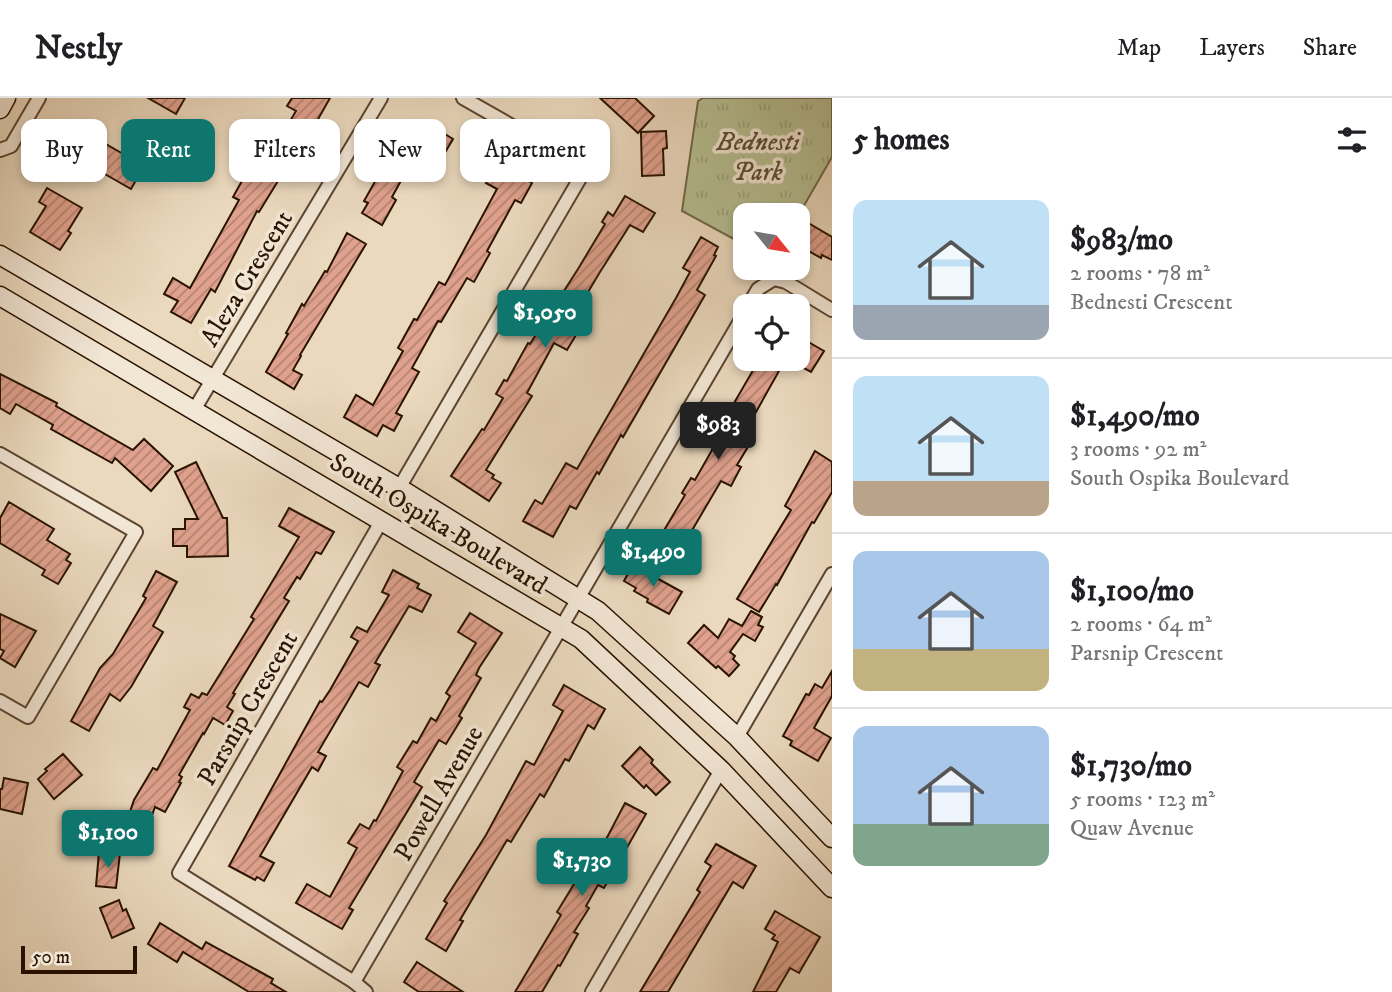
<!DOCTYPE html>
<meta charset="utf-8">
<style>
body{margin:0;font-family:"IM FELL DW Pica",serif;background:#f6f6f6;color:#202124;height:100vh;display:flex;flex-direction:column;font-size:26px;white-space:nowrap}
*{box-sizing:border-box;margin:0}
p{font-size:23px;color:#757577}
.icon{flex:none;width:38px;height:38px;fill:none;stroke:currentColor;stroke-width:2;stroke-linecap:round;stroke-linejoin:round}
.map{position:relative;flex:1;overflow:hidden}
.side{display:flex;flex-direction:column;background:#fff;width:560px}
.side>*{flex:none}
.guide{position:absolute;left:21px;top:21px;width:665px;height:63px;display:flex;gap:14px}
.needle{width:46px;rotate:120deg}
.fabs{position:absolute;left:733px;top:105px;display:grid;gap:14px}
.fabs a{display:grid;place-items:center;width:77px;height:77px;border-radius:14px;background:#fff;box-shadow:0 4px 10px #0003;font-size:35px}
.scale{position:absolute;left:21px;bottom:18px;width:116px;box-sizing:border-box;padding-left:7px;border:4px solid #291300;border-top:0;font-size:19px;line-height:24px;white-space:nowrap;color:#291300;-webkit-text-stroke:5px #f2e6d5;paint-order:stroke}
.price{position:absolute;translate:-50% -60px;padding:0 16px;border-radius:7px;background:#0f766e;color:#fff;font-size:23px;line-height:46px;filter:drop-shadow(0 2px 4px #0008)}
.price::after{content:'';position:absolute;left:50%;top:42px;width:21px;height:16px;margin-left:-10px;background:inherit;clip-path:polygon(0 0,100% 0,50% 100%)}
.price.on{background:#222;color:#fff}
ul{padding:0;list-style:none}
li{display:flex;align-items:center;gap:21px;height:175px;padding:0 21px}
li+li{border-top:2px solid #e0e0e0}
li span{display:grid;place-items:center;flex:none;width:196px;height:140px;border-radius:14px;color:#555}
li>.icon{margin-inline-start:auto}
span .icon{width:84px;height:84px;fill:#fffc;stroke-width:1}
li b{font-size:30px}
h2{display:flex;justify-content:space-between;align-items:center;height:84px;padding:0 21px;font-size:30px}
.chip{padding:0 24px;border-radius:14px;background:#fff;box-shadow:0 4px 10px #0003;font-size:24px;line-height:63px}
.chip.on{background:#0f766e;color:#fff}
header{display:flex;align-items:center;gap:42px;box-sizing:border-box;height:98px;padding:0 35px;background:#fff;border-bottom:2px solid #e0e0e0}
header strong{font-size:33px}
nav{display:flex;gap:38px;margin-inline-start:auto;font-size:24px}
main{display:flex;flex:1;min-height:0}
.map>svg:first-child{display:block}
.park{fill:url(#park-tufts);stroke:#70694a;stroke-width:2}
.building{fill:url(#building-hatch);stroke:#291300;stroke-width:2}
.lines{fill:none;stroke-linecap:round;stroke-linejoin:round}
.minor-casing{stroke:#5a4430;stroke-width:16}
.secondary-casing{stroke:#291300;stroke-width:21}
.minor{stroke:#f2e6d5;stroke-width:12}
.secondary{stroke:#f2e6d5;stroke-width:18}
.labels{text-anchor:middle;stroke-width:7;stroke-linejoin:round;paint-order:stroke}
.park-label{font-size:26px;font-style:italic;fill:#5a4f33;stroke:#f2e6d5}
.street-label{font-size:26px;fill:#291300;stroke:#f2e6d5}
</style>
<header>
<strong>Nestly</strong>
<nav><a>Map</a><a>Layers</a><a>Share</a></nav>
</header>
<main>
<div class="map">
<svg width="832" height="894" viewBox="0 0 832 894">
<defs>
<pattern id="park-tufts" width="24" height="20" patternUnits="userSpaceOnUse" patternTransform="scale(1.75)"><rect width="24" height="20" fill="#b6bf93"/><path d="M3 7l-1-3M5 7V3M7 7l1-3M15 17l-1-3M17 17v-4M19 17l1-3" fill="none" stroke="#9ca37d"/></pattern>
<pattern id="building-hatch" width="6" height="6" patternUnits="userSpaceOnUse" patternTransform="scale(1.75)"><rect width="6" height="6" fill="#e0a28e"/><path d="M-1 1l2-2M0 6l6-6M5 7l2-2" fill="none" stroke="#b68372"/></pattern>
</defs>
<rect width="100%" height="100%" fill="#ebd9be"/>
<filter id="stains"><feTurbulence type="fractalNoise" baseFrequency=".00286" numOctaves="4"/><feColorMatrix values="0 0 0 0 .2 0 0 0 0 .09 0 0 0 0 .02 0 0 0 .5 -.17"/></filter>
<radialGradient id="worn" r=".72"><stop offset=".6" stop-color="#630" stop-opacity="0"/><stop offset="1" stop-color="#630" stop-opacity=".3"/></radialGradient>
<path class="park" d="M703 0H832V59L798 118 746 117 745 147 682 113 698 3Z"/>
<g class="building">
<path d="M148 0H185L176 16Z"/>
<path d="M292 0H330L292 67 289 65 259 114 257 113 215 194 211 191 191 225 171 214 178 203 164 196 173 180 190 190 239 102 233 99 252 65 262 71 296 13 287 8Z"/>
<path d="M600 0H635L654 18 638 35Z"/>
<path d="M422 22 453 41 441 61 420 48 392 99 396 102 382 127 362 115 368 105 364 103 395 48 403 52Z"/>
<path d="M666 33 667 50 663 51 664 77 642 78 641 34Z"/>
<path d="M92 42 102 47 104 45 144 68 131 91 103 75 105 72 83 59Z"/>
<path d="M498 65 532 85 521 105 515 102 487 153 490 155 474 184 467 180 441 224 438 223 412 270 419 274 396 315 402 318 394 333 383 327 377 338 344 319 356 297 373 307 403 253 398 250 414 221 417 222 439 184 445 187 497 91 486 85Z"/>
<path d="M47 90 82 110 68 133 71 135 60 152 30 134 46 108 39 104Z"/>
<path d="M625 98 655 115 643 134 630 127 600 174 569 226 579 232 567 252 554 245 527 295 532 298 486 372 494 377 492 380 501 385 489 403 451 378 482 331 484 332 503 300 496 296 504 282 507 283 528 245 530 246 578 171 605 126 602 124 608 114 613 118Z"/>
<path d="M798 119 832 139V162L822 157 821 160 798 147Z"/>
<path d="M347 135 366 146 300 257 301 258 293 272 302 277 294 291 266 274 288 236 286 235 302 206 304 208 325 173 327 174Z"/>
<path d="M701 139 718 149 714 157 716 158 697 192 705 197 623 339 621 337 599 376 597 374 576 411 570 408 553 439 523 423 535 402 542 406 566 365 577 371 676 200 690 174 683 170Z"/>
<path d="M798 238 824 253 811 274 798 267Z"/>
<path d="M759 262 779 273 743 337 752 342 737 367 741 369 731 388 721 383 674 463 653 451 685 397 682 395 691 380 695 382 720 338 716 336Z"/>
<path d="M0 276 57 305 56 308 133 352 144 341 173 368 151 393 115 360 112 365 51 331 53 327 16 306 10 316 0 310Z"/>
<path d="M815 353 832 364V394L814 425 812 424 777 487 776 486 759 514 737 501 791 412 785 408Z"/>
<path d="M196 364 223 420H227L228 458 187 459V448H173V431H185V421H198L175 374Z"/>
<path d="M9 404 54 431 47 442 70 456 66 462 71 465 58 486 42 477 45 472 0 445V420Z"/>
<path d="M289 410 334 434 321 456 316 454 300 481 297 479 284 500 289 503 233 595 235 596 227 609 233 613 225 627 213 620 204 636 203 635 179 677 182 679 179 684 181 685 165 714 155 709 140 750 120 743 134 702 153 670 157 672 190 612 184 609 191 596 199 600 202 595 207 597 254 521 251 519 299 439 279 428Z"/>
<path d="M633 467 682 494 669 516 647 504 648 501 634 493 636 490 624 483Z"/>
<path d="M393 472 419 486 417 490 431 497 422 514 409 508 375 565 380 567 368 589 359 584 318 654 326 658 318 673 312 669 260 758 274 765 264 783 257 779 255 782 229 768 320 603 322 604 330 592 358 543 351 539 357 529 367 534 389 497 382 494Z"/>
<path d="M156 473 177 484 153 528 163 534 131 589 120 603 110 596 89 633 71 623 100 570 113 556 146 500 143 498Z"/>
<path d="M751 513 762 519 758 527 763 529 755 543 743 536 730 554 735 558 733 561 739 567 729 578 718 568 716 570 688 545 704 527 718 540 729 521 742 528Z"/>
<path d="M470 515 502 535 479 570 476 577 481 580 459 618 462 620 446 646 439 642 414 684 422 689 349 810 353 812 342 831 296 805 307 786 330 799 357 750 348 745 360 726 369 731 374 722 376 723 403 673 397 669 413 643 417 645 431 620 436 623 450 598 446 595 476 545 458 534Z"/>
<path d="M0 516 36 533 15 569 0 560 4 553 0 551Z"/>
<path d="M832 573V598L814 630 831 640 818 663 790 647 792 643 783 638 806 596 809 597 815 586 822 590Z"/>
<path d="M564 587 605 611 594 631 588 627 569 663 565 661 544 699 540 696 511 744 507 742 460 822 463 823 446 853 426 841 447 805 444 803 486 737 526 663 534 667 563 613 553 607Z"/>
<path d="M640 649 653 662 651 665 670 684 656 697 646 687 644 690 622 668Z"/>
<path d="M63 656 82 677 54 701 38 681 47 673 45 671Z"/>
<path d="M4 680 28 685 22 716 0 711V691H2Z"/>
<path d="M625 705 646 716 604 790 598 787 586 808 589 810 574 834 578 836 560 868 558 867 542 894H515L561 817 557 814 585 768 576 763 587 743 601 751Z"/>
<path d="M716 746 756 768 743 790 733 784 668 894H640L700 794 697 792 711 768 705 764Z"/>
<path d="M99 754 120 755 116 790 96 788Z"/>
<path d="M119 802 123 813 126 811 134 830 112 840 100 810Z"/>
<path d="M775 813 820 839 799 875 790 870 776 894H753L778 844 772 841 775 837 765 831Z"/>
<path d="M160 825 202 851 206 844 273 881 271 885 286 894H249L183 854 177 864 148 846Z"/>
<path d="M417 864 463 894H419L404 884Z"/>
</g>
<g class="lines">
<g class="minor-casing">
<g id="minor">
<path d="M0 52 11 48 39 0"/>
<path d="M748 208 758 191 774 181 786 184 832 212"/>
<path d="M194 312 381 0"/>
<path d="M0 356 136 434 28 619 0 603"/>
<path d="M399 390 586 70 463 0"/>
<path d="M737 639 832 476"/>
<path d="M354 884 746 213"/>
<path d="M366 894 354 884 179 775 382 422"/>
<path d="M592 894 721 672"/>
</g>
</g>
<g class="secondary-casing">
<g id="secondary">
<path d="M0 11 6 0"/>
<path d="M0 157 399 390 598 513 737 639 832 740"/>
<path d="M0 198 581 541 721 672 832 790"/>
</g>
</g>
<use href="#minor" class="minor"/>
<use href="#secondary" class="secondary"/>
</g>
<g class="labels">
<g class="park-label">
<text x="758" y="52">Bednesti<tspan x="758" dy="30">Park</tspan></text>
</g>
<g class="street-label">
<text transform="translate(246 180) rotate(-59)" y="9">Aleza Crescent</text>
<text transform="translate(439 425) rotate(31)" y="9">South Ospika Boulevard</text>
<text transform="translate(247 610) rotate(-60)" y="9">Parsnip Crescent</text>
<text transform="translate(438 695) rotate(-60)" y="9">Powell Avenue</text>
</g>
</g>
<rect width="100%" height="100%" filter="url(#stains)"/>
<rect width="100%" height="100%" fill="url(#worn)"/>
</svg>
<div class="fabs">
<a><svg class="needle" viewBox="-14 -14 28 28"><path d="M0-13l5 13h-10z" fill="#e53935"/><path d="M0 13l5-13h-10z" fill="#757577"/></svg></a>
<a><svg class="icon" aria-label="locate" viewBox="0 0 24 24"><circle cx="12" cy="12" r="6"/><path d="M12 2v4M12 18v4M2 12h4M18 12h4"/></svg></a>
</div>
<div class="scale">50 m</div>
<b class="price" style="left:545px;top:252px">$1,050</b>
<b class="price on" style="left:718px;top:364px">$983</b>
<b class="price" style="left:653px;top:491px">$1,490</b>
<b class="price" style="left:108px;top:772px">$1,100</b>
<b class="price" style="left:582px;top:800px">$1,730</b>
<div class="guide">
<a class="chip">Buy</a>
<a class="chip on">Rent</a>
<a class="chip">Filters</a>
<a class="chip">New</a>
<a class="chip">Apartment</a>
</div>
</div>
<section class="side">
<h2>5 homes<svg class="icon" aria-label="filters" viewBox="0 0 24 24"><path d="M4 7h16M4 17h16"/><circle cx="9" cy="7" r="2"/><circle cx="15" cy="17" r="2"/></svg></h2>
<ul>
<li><span style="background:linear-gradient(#bfe0f5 75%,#9aa5b1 0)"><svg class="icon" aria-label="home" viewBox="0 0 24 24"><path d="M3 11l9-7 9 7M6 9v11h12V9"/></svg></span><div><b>$983/mo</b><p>2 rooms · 78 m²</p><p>Bednesti Crescent</p></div></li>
<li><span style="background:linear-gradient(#bfe0f5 75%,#b9a48a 0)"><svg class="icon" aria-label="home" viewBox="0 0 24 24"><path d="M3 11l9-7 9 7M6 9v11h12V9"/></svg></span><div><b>$1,490/mo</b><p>3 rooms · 92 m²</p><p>South Ospika Boulevard</p></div></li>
<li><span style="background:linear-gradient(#a9c7e8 70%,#c2b280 0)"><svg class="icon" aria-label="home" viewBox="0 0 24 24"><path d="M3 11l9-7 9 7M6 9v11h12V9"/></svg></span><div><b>$1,100/mo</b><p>2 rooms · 64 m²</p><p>Parsnip Crescent</p></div></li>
<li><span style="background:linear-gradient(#a9c7e8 70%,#7fa58c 0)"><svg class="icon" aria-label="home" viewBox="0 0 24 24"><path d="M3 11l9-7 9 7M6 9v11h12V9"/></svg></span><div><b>$1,730/mo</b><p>5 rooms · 123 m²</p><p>Quaw Avenue</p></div></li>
</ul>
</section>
</main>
